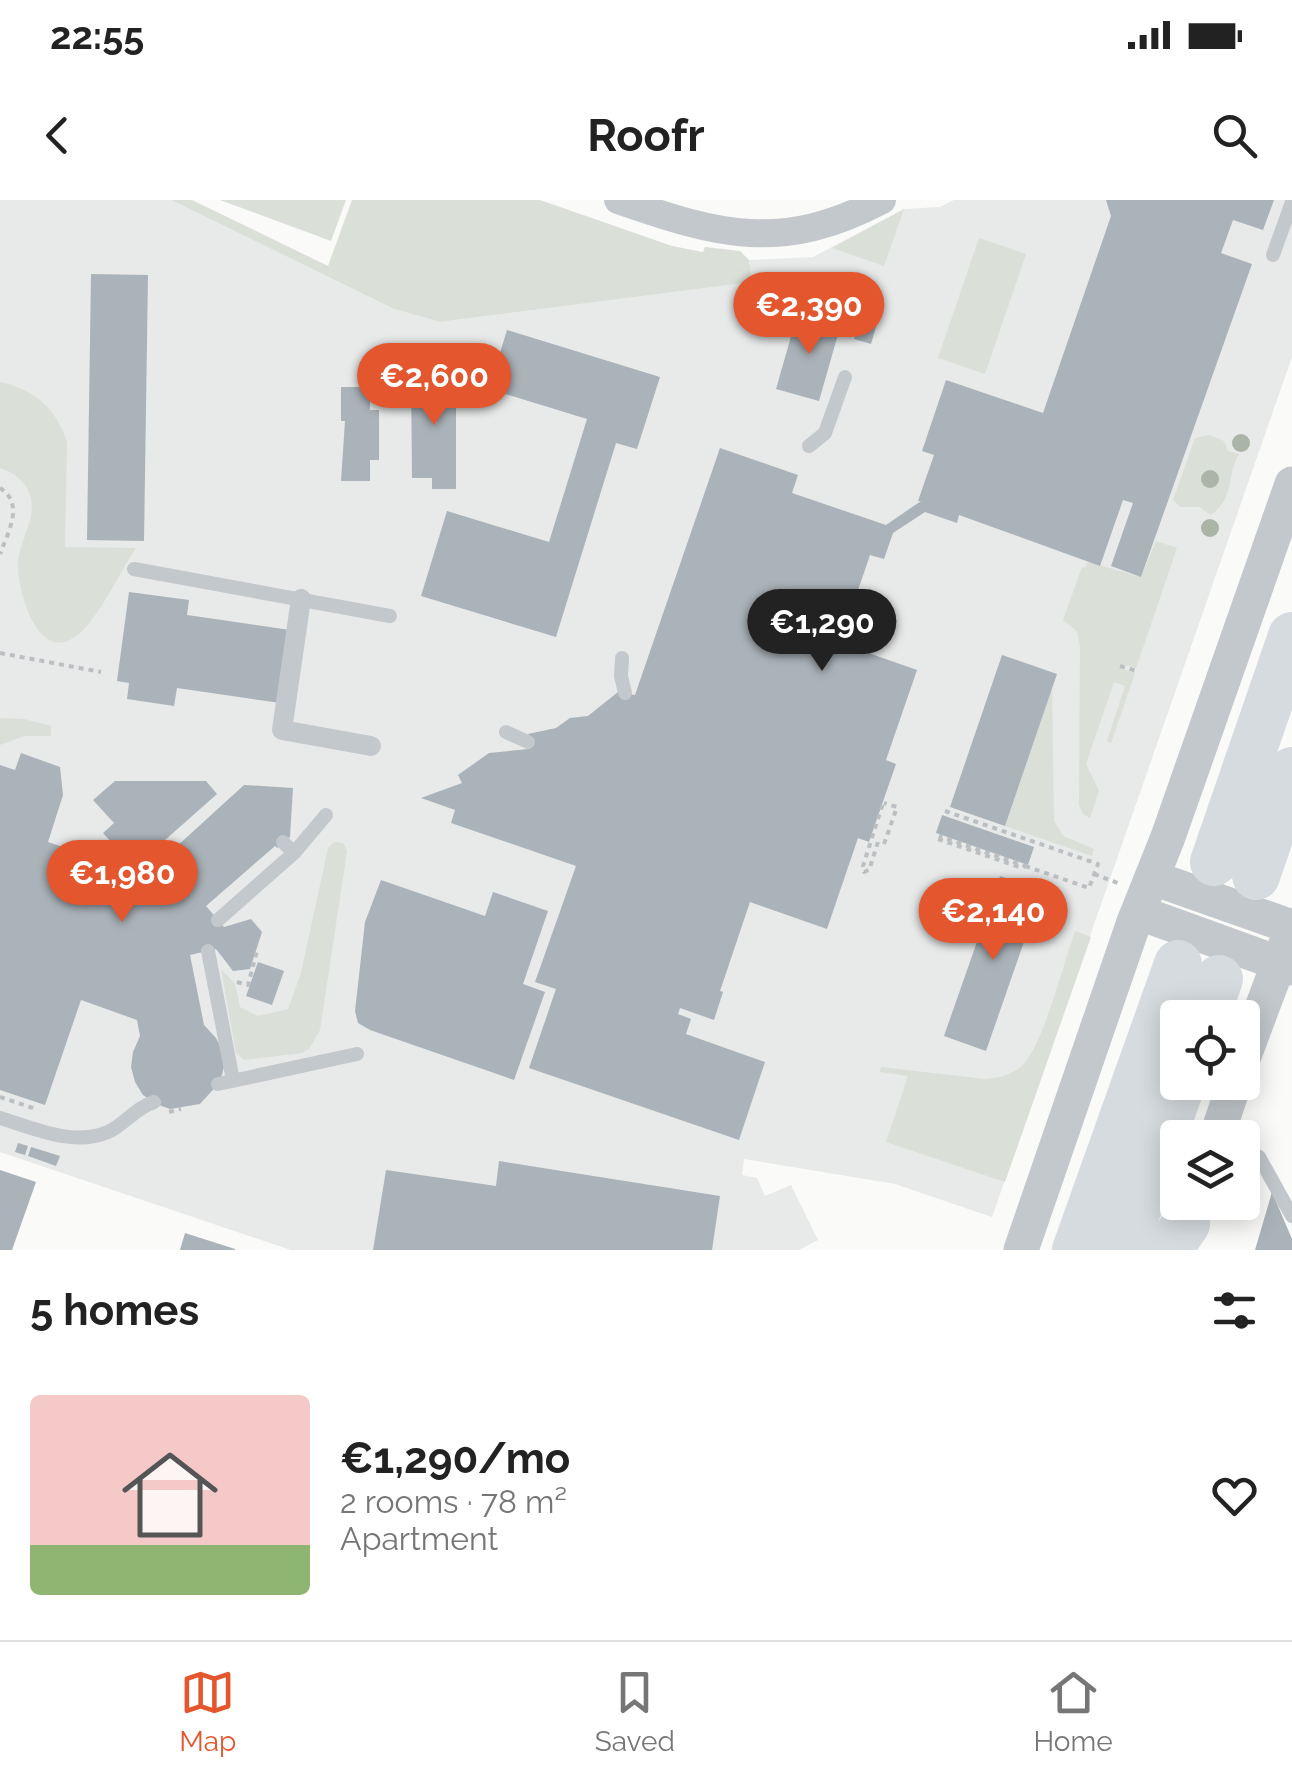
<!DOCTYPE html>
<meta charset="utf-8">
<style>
body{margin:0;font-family:Raleway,sans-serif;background:#f2f2f2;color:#222;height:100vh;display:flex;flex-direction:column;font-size:38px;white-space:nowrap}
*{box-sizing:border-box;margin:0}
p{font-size:32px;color:#767676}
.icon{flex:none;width:55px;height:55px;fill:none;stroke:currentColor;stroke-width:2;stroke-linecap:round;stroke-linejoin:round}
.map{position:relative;height:1050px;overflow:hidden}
.drawer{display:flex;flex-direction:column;background:#fff;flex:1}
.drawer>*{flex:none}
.fabs{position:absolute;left:1160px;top:800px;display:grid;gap:20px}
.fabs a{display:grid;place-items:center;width:100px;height:100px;border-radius:10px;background:#fff;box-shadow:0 5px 25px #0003;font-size:50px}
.price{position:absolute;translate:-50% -85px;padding:0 22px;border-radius:35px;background:#e4572e;color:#fff;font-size:32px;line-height:65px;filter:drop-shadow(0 2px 5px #0008)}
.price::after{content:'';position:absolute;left:50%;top:60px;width:30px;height:22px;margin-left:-15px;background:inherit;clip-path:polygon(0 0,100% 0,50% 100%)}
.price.selected{background:#222;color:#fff}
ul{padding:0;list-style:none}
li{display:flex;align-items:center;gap:30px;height:250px;padding:0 30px}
li span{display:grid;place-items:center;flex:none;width:280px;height:200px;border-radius:10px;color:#555}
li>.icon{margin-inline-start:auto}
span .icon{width:120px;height:120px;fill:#fffc;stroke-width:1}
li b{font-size:42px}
h2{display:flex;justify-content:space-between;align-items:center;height:120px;padding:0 30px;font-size:42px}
.status{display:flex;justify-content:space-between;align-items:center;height:70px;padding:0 50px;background:#fff;direction:ltr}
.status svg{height:28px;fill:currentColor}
header{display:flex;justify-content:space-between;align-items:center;height:130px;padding:0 30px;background:#fff;font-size:45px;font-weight:700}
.menu{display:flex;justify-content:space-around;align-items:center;height:140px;border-top:2px solid #e0e0e0;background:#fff;font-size:28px;color:#767676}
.menu a{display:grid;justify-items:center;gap:5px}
.menu .selected{color:#e4572e}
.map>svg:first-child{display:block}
.built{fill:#e8e9e9}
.green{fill:#dadfd7}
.building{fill:#aab3b9}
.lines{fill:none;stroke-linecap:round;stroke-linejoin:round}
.path{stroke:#bbbfc2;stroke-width:4;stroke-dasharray:5 5;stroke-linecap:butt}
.service{stroke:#c3c8cc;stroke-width:14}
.pedestrian{stroke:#c3c8cc;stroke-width:20}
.minor{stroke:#c3c8cc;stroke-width:28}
.tertiary{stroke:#c3c8cc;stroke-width:35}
.trunk{stroke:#d6dbdf;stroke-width:48}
.tree{fill:#aab4a7}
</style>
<div class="status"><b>22:55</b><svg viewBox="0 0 49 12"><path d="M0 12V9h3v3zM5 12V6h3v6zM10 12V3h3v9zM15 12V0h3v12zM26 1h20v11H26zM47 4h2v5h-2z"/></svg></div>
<header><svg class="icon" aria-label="back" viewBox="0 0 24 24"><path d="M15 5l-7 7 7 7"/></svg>Roofr<svg class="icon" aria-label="search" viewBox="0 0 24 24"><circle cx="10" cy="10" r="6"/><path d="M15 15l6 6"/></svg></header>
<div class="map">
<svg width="1292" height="1050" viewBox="0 0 1292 1050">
<rect width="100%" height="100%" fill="#fafaf8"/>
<path class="built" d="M0 0H171L394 109 440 122 752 82 749 60 813 57 904 9 940 7 954 0H1292V157L992 1017 895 984 744 959 742 975 757 978 765 996 791 985 818 1040 799 1050H291L0 952Z"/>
<g class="green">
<path d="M171 0H192L328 66 352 0H540L672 46 703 52 705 47 740 51 749 60 752 82 440 122 394 109Z"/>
<path d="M220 0H346L331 41Z"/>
<path d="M904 9 884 66 832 48Z"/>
<path d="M979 38 1026 54 985 174 938 158Z"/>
<path d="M0 182C35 190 56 208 67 242L65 347 136 348C120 372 101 413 81 432 40 470 19 395 18 367 17 344 36 322 31 299 28 282 15 273 0 268Z"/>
<path d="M1209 235 1224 241 1228 251 1239 254C1226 276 1235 300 1210 315L1200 307H1180L1173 300 1195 238Z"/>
<path d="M1156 341 1177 348 1136 468 1122 464 1120 468 1135 473 1111 543 1107 541 1125 486 1114 482 1086 564 1099 591 1090 618 1083 614 1079 605 1080 446 1077 431 1063 420 1082 367 1085 368 1088 362 1141 377Z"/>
<path d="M1052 489 1054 621 1063 636 1094 649 1092 656 1005 626Z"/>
<path d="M0 518 24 519 51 526V536H24L0 545Z"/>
<path d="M334 642 343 643 347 651 320 830 309 849 302 853 244 860 236 853 221 769 235 784 240 807 258 816 288 809 301 773 328 648Z"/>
<path d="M1075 731 1091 737 1005 982 886 942 908 876 880 872 881 867 985 879C999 878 1011 875 1022 866 1043 846 1064 762 1075 731Z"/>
</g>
<g class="building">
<path d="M1106 0H1274L1263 30 1233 20 1221 53 1252 64 1141 377 1111 366 1133 303 1123 300 1100 366 959 315 957 323 925 312 893 333 884 359 870 355 840 443 917 470 886 560 896 564 869 642 858 638 827 729 750 702 720 791 723 792 714 820 680 808 678 814 691 819 686 834 765 862 739 940 529 868 556 789 535 782 576 666 451 623 455 610 421 598 462 583 458 575 489 553 529 549 528 534 556 528 570 518 588 516 618 492 635 495 720 248 798 275 792 293 886 325 921 301H918L934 255 922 251 946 180 1043 213 1111 16Z"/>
<path d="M91 74 148 75 144 341 87 340Z"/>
<path d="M806 83 823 88 825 83 884 100 871 144 854 139 856 132 847 130 852 115 801 100Z"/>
<path d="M798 112 841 124 819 201 776 189Z"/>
<path d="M507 130 660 177 637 249 616 243 556 437 421 396 447 311 549 342 587 219 489 189Z"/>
<path d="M411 173H456V289H432V278H412Z"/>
<path d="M341 187H370V210H379V260H370V281H341L345 221H341Z"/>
<path d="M129 392 189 400 187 415 290 430 280 503 177 488 174 506 127 499 129 483 117 481Z"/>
<path d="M1002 455 1057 474 1005 626 950 607Z"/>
<path d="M21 553 60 567 63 595 48 642 132 670 144 659 130 644 120 652 103 633 114 623 93 600 115 581H206L217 594 156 648 164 658 244 585 293 588 290 637 277 648 275 646 206 706 224 727 251 719 262 732 250 769 233 771 216 749 190 755 204 825 216 838 223 852 224 867 220 882 200 904 170 909 156 904 143 895 135 882 131 867 133 852 140 836 137 820 81 800 45 905 0 890V565L15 570Z"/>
<path d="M942 615 1034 647 1028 665 936 633Z"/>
<path d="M1000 676 1042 690 986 851 944 836Z"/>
<path d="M381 680 485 716 493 692 548 711 523 784 545 792 514 880 370 830 358 823 355 811 365 722Z"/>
<path d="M258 762 284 771 272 805 246 796Z"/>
<path d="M18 943 28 946 25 955 15 952Z"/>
<path d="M31 947 60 956 56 966 28 956Z"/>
<path d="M499 961 720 996 712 1050H373L386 970 496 986Z"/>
<path d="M0 970 36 982 12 1050H0Z"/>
<path d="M1272 992 1292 1039V1050H1255Z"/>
<path d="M185 1033 235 1049V1050H180Z"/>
</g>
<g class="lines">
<g class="path">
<path d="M0 288C25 304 8 332 0 354"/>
<path d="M0 453 101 472"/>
<path d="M1120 466 1137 471"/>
<path d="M945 611 1098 664 1089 688 1025 666"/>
<path d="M938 639 1022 668 1025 666 939 636"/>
<path d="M878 642 869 670 864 672 863 666 883 603"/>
<path d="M884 644 897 607 884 603"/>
<path d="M1094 674 1118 683"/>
<path d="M237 782 248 785 257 751"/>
<path d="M0 897 36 909"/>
<path d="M169 912 181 909"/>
</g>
<g class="service">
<path d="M1273 55 1292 2"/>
<path d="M809 246 825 233 845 177"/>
<path d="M134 369 390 416"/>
<path d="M622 458 621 476 625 493"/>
<path d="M506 532 528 542"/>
<path d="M283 642 294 653 326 615"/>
<path d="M218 720 294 653"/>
<path d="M208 751 233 880"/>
<path d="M218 884 357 854"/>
<path d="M0 918C33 928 73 947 108 932 125 924 135 908 154 902"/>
<path d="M1242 948 1259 957 1292 1016"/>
</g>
<path class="pedestrian" d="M301 399 282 530 371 546"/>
<path class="minor" d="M618 0C719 35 781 53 882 0"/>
<g class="tertiary">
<path d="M1153 678 1292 727"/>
<path d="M1140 713 1292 768"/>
<path d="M1242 861 1286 744"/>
<path d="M1216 938 1235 882"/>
<path d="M1021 1050 1134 722 1168 637 1292 284"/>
</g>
<g class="trunk">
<path d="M1214 662 1292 436"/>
<path d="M1256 676 1292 571"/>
<path d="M1205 818 1219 779"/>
<path d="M1076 1050 1178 764"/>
<path d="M1123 1050 1182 882"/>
<path d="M1168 1050 1186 1024"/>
</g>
</g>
<g class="tree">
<circle cx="1241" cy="243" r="9"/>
<circle cx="1210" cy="279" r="9"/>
<circle cx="1210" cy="328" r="9"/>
</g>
</svg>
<div class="fabs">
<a><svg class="icon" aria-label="locate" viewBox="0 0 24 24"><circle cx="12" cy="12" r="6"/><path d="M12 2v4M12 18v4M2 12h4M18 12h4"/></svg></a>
<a><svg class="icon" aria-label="layers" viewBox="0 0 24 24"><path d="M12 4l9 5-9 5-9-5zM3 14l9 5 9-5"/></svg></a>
</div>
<b class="price" style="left:809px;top:157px">€2,390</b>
<b class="price" style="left:434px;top:228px">€2,600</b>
<b class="price selected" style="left:822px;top:474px">€1,290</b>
<b class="price" style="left:122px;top:725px">€1,980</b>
<b class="price" style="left:993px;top:763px">€2,140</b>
</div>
<section class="drawer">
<h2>5 homes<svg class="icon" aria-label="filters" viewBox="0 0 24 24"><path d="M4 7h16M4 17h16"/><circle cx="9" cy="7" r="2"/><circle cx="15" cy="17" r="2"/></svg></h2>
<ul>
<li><span style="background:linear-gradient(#f6c9c9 75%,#8fb573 0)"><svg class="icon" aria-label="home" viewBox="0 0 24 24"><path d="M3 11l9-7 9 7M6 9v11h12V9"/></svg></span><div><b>€1,290/mo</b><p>2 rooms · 78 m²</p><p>Apartment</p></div><svg class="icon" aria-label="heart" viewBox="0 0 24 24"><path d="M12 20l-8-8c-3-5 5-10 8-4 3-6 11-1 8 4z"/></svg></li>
</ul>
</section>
<nav class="menu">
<a class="selected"><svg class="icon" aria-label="map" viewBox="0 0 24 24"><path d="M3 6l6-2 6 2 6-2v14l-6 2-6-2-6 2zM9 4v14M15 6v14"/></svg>Map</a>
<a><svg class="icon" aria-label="saved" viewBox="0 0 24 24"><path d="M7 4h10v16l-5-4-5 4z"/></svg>Saved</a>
<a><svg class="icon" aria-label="home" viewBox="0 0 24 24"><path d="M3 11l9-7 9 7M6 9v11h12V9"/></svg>Home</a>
</nav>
